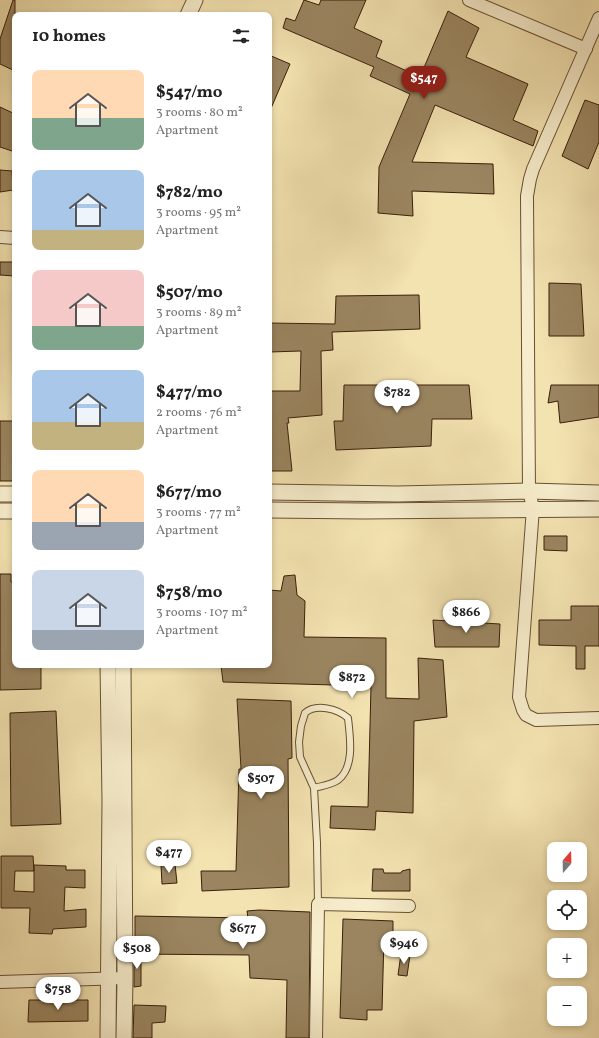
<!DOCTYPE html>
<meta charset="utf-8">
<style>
body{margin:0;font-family:Vollkorn,serif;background:#f2f2f2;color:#222;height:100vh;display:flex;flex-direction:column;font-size:15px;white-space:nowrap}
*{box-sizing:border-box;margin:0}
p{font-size:13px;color:#767676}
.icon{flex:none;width:22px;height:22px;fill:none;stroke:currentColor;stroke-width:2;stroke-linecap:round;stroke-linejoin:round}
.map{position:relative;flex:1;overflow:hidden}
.details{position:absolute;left:12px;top:12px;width:260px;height:656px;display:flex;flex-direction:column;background:#fff;border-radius:8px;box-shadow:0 2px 6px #0003}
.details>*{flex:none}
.needle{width:26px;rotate:20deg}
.buttons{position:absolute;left:547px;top:842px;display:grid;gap:8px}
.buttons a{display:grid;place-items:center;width:40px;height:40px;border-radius:8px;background:#fff;box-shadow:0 2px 6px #0003;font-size:20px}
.price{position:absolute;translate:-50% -34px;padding:0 9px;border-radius:14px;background:#fff;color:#222;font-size:13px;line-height:26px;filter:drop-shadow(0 1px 2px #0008)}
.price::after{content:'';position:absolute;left:50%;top:24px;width:12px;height:9px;margin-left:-6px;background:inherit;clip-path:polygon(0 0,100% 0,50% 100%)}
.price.on{background:#8f2418;color:#fff}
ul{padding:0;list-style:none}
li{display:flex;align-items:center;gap:12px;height:100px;padding:0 20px}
li span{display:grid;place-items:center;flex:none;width:112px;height:80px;border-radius:8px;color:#555}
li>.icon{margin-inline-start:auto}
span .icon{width:48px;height:48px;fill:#fffc;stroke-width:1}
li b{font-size:17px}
h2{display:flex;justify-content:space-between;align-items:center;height:48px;padding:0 20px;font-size:17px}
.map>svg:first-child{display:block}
.building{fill:#9a8560;stroke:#3a1f09}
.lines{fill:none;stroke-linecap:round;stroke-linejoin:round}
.service-casing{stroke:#685033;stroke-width:8}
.minor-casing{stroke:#685033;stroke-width:14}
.tertiary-casing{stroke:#685033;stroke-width:17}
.service{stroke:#f7edcc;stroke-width:6}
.minor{stroke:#f7edcc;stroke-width:12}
.tertiary{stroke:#f7edcc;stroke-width:15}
</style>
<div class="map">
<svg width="599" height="1038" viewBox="0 0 599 1038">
<rect width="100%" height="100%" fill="#f3e3b1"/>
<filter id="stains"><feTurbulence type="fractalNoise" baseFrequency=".005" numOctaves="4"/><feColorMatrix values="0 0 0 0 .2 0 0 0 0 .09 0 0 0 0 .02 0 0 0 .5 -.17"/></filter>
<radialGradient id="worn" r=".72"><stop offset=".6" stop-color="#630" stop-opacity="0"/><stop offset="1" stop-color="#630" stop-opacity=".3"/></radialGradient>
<g class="building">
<path d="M13 0H15V71L0 64V39Z"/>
<path d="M304 0 319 5 321 0H366L354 28 382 41 376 57 420 77 448 11 479 28 466 57 528 84 513 120 538 131 533 146 435 105 412 162 493 164 494 194 412 191 413 216 378 213 379 167 410 94 370 76 374 67 283 28 286 18 295 21Z"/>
<path d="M269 55 290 64 269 113Z"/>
<path d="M585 100 599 105V142L588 169 562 156Z"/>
<path d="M0 107 15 114V152L0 147Z"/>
<path d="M0 170 12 171 13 190 0 192Z"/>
<path d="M0 262H15V276L0 275Z"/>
<path d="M549 283 581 284 584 336H549Z"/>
<path d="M419 295 420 329 332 332 333 350 321 351 322 415 288 418 289 423H287L292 471H269V391H300L301 351 269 352V323L335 324 336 296Z"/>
<path d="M344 385H469L472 419H432L431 446 336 450 334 421H343Z"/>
<path d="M551 385H599V417L560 423 558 401 548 403Z"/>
<rect x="0" y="421" width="15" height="60"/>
<path d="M544 536H567V551L544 550Z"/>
<path d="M0 574H11V582H15V665H41V689L0 690Z"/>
<path d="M295 575 297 595 305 601 304 637 386 638V698L419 699 418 658 443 660 447 717 414 721 413 813 376 811 375 830 330 828 331 806 368 807 371 686 223 682 221 665H269V590L281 591 284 576Z"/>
<path d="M571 606H599V646H585V669H576V646L539 645V620H571Z"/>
<path d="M433 620 500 624 499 647H435Z"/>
<path d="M237 699 291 701 292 758 288 759 289 887 202 891 201 871H236L239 769H241Z"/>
<path d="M56 711 61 824 11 826 10 713Z"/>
<path d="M1 856H33L34 871H15L14 891 34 892V865L66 866V870H85V888L65 887 64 911 86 909V927L53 929 52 934 29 933 30 908H1Z"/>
<path d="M175 864 177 883 162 884 161 865Z"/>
<path d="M373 869H383L384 873H401L402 871 410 869V891H372Z"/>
<path d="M259 910 310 912 309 1038H286L287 980 250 978 249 955 135 954V916L248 918 247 911Z"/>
<path d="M343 919 393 921V938H384L382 1010H367V1020L340 1018Z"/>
<path d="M134 954H141V986L134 987Z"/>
<path d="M401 954 410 955 407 976 398 975Z"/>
<path d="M29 1000H88V1021L28 1022Z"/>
<path d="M134 1005 166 1006 165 1022 152 1023V1038H133Z"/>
</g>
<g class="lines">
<g class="service-casing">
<path id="service" d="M314 788C321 786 331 785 338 780 355 767 350 737 348 718 338 709 316 703 305 713L301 726 299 742 300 757 314 788 317 843 318 904"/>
</g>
<g class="minor-casing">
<g id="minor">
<path d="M469 0 586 49"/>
<path d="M599 18 533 169 530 179 527 196 529 491 533 508 519 697 523 710 526 715 536 720 599 718"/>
<path d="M0 237 15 238"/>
<path d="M0 982 125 978"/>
<path d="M316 1038 318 904 409 906"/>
</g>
</g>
<g class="tertiary-casing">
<g id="tertiary">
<path d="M188 15 195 0"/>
<path d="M269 492 398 494 529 491 599 493"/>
<path d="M0 494H15"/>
<path d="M269 510 364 511 599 509"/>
<path d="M0 511H15"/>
<path d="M108 665 110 800 108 1038"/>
<path d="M123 665 125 978 124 1038"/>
</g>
</g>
<use href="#service" class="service"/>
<use href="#minor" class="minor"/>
<use href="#tertiary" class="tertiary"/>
</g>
<rect width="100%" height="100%" filter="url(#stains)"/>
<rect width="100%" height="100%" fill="url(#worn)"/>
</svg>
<div class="buttons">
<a><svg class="needle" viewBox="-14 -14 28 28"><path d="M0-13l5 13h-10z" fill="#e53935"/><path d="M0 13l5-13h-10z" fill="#767676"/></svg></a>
<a><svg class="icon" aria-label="locate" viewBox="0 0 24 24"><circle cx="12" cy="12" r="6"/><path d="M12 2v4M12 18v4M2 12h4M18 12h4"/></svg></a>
<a>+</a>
<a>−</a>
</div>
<b class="price on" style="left:424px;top:100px">$547</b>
<b class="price" style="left:397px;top:414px">$782</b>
<b class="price" style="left:466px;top:634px">$866</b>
<b class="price" style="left:352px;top:699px">$872</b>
<b class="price" style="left:261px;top:800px">$507</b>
<b class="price" style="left:169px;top:874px">$477</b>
<b class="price" style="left:243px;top:950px">$677</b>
<b class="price" style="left:404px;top:965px">$946</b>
<b class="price" style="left:137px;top:970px">$508</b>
<b class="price" style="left:58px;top:1011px">$758</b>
<section class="details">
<h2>10 homes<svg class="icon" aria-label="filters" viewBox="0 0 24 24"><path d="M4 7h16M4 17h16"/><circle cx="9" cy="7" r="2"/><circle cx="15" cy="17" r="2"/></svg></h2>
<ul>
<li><span style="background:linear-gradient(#ffd9b3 60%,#7fa58c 0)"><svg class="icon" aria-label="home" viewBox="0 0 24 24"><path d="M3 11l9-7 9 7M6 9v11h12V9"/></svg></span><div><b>$547/mo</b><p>3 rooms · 80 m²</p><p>Apartment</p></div></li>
<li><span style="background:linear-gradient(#a9c7e8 75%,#c2b280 0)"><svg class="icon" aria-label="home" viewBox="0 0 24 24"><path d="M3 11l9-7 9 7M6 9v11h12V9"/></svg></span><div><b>$782/mo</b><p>3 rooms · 95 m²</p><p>Apartment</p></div></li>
<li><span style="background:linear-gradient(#f6c9c9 70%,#7fa58c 0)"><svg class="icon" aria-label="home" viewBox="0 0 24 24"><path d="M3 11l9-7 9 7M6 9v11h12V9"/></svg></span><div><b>$507/mo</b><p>3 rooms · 89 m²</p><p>Apartment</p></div></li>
<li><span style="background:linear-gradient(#a9c7e8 65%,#c2b280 0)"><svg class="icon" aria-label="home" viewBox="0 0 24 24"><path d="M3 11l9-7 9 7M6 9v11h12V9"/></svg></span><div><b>$477/mo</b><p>2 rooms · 76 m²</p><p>Apartment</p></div></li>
<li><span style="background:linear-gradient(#ffd9b3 65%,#9aa5b1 0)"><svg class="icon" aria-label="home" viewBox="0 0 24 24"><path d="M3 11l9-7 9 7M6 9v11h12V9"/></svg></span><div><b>$677/mo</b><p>3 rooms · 77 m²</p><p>Apartment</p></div></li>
<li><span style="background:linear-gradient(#c9d6e8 75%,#9aa5b1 0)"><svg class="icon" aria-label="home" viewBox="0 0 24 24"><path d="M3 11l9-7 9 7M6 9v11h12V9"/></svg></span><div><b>$758/mo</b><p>3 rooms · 107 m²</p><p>Apartment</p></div></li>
</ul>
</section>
</div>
